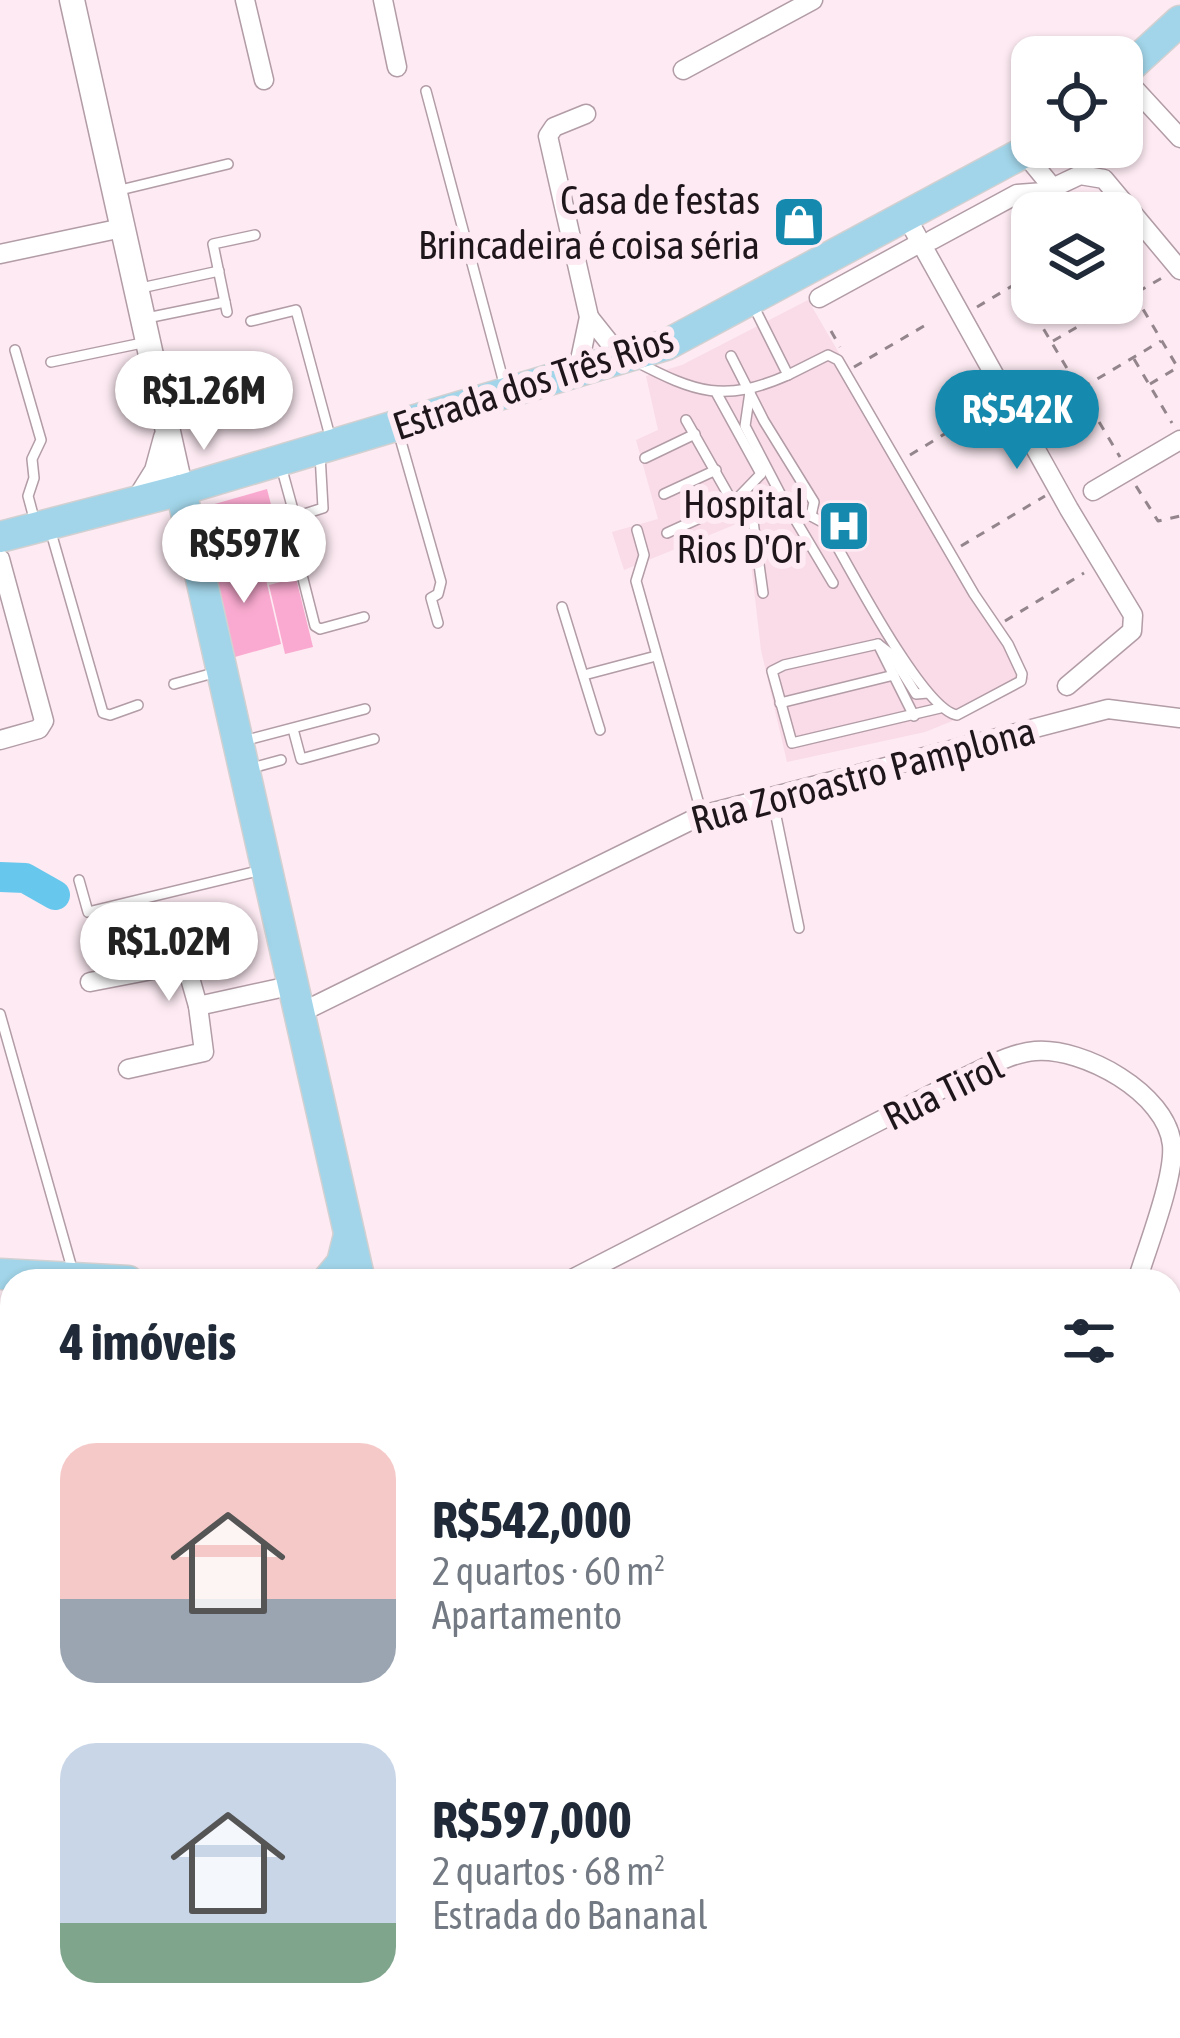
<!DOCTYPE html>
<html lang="pt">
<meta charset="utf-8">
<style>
body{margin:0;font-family:"Asap Condensed",sans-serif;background:#f2f2f3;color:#1f2937;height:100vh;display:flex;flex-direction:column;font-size:45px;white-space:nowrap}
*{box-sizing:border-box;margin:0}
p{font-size:39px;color:#747a83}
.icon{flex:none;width:66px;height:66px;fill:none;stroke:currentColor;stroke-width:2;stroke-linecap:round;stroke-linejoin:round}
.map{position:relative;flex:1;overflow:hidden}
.sheet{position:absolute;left:0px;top:1269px;width:1182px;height:771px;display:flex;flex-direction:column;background:#fff;border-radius:36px 36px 0 0;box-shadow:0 3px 9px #0004}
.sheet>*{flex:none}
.fabs{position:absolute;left:1011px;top:36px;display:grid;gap:24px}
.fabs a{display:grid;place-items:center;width:132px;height:132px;border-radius:24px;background:#fff;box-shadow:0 3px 9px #0004;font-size:60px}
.price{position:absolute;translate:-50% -102px;padding:0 27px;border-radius:42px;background:#fff;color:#222;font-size:39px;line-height:78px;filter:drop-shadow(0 3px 6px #0008)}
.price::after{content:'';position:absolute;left:50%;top:72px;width:36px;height:27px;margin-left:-18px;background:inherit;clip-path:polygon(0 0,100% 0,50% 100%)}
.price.active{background:#168aae;color:#fff}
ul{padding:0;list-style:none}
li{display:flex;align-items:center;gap:36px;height:300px;padding:0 60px}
li span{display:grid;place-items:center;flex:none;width:336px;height:240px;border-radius:36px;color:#555}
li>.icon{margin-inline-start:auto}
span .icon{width:144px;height:144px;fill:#fffc;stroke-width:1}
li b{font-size:51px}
h2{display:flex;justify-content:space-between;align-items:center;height:144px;padding:0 60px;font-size:51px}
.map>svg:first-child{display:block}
.built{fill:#fadbe8}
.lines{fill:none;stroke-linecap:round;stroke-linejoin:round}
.river{stroke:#67c7ed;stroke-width:30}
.building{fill:#faaad0}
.service-casing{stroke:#b29ca6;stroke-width:12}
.minor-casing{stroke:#b29ca6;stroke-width:21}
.tertiary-casing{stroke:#b29ca6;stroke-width:27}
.primary-casing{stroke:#d2d0d1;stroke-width:33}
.path{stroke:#93858b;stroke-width:3;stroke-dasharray:9 9;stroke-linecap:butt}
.service{stroke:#fff;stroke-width:9}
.minor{stroke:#fff;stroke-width:18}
.tertiary{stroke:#fff;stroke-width:24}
.primary{stroke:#a2d5e9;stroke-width:30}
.labels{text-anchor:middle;stroke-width:12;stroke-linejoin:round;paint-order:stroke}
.poi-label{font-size:39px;fill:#1e161a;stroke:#fdeaf2;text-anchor:end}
.street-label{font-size:39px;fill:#1e161a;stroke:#fdeaf2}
</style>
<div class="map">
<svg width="1180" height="2038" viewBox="0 0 1180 2038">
<rect width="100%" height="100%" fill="#fdeaf2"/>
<path class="built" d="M808 300 1029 679 977 711 925 732 787 762 761 650 746 520 624 570 612 532 658 519 636 440 658 430 646 376 682 365Z"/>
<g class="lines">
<path class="river" d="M0 877 25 878 55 895"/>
</g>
<g class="building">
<path d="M267 489 281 543 210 562 197 509Z"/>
<path d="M260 554 281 644 228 659 206 568Z"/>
<path d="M296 578 313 647 285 654 269 585Z"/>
</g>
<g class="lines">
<g class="service-casing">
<g id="service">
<path d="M426 91 505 387"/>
<path d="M116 191 228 164"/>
<path d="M141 288 219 271"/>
<path d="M227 312 213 244 255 235"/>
<path d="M142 319 225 302"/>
<path d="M251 321 296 310 331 440"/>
<path d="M15 350 41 440 32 459 34 478 28 496 35 522"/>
<path d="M731 356 764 421 814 502 811 516"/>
<path d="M635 361C696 393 724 403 788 375L753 305"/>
<path d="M51 362 147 342"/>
<path d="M788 375 828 355 838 360 974 594 1008 644 1022 674 1021 681 957 715C922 710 845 559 824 523L811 516"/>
<path d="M750 392 745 426 783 499"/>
<path d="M686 420 733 503 761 474 717 394"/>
<path d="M398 431 441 582 438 594 431 598 438 623"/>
<path d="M320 454 323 508 295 517 289 524 315 626 320 629 364 617"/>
<path d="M645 458 695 434"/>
<path d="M281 466 295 517"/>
<path d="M664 494 716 470"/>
<path d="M750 500 763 593"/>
<path d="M50 529 103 713 110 715 138 705"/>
<path d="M637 530 644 555 636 581 702 815"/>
<path d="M667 533 733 503 783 499 833 583"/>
<path d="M562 607 600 730"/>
<path d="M878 644 914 716"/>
<path d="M584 675 656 656"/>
<path d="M174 684 217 672"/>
<path d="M928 693 916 694 891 654 878 644 784 665 772 671 792 743 940 708"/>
<path d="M780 703 894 675"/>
<path d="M293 729 301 759 374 739"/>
<path d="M243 741 365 709"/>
<path d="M252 768 281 760"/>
<path d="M772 797 799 928"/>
<path d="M79 880 88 912 262 870"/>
<path d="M0 1014 73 1272"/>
</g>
</g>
<g class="minor-casing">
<g id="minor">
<path d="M245 0 264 80"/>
<path d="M383 0 397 67"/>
<path d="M683 70 813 0"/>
<path d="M1122 75 1180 138"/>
<path d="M1025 154 1053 188"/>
<path d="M907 218 1069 509 1133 615 1132 631 1067 686"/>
<path d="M932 240 1017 194 1044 192 1080 175 1104 179 1180 270"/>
<path d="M0 254 122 228"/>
<path d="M819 298 920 243"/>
<path d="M589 317 624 361"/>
<path d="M577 374 589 317 548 136 554 127 586 114"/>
<path d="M1093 491 1180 440"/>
<path d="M0 559 44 721 39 729 0 740"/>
<path d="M90 982 178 965 188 971 198 1006 204 1052 128 1069"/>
<path d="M198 1006 294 985"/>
<path d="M300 1013 702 815 1108 709 1180 718"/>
<path d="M568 1281 965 1077C987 1067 1011 1053 1035 1051 1083 1047 1167 1093 1172 1145 1175 1177 1147 1248 1137 1281"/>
<path d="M1170 1344 1180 1341"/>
<path d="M0 1622 12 1619"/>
<path d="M0 1898 12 1891"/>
<path d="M718 2028 723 2038"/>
<path d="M1065 2028 1070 2038"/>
<path d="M301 2038 319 2028"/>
<path d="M649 2038 668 2028"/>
<path d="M1149 2038 1168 2028"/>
</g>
</g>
<g class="tertiary-casing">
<g id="tertiary">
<path d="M72 0 181 490"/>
<path d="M139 500 157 471 166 438"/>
<path d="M395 2028 399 2038"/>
</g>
</g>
<g class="primary-casing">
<g id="primary">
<path d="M1122 74 1180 21"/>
<path d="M181 490 360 1281"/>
<path d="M0 537 181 490 666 345 1034 147"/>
<path d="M0 1274 128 1281"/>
<path d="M327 1281 342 1263 349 1235"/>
</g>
</g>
<g class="path">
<path d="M1059 213 1089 196"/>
<path d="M1016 283 1120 457"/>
<path d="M1134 294 1178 368"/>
<path d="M1122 301 1162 278"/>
<path d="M977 307 1032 274"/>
<path d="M831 331 840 347"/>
<path d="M1053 341 1119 303"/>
<path d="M1134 359 1172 423"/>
<path d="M854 367 924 326"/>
<path d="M1150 384 1180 366"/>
<path d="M1082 388 1161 341"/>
<path d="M910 455 994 404"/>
<path d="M1136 486 1158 521 1180 516"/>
<path d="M961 546 1045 496"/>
<path d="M1005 621 1084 573"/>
</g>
<use href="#service" class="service"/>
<use href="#minor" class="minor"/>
<use href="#tertiary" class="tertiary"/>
<use href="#primary" class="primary"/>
</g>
<defs>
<g id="shop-square" transform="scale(2.7)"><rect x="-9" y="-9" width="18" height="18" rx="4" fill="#168aae" stroke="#fdeaf2"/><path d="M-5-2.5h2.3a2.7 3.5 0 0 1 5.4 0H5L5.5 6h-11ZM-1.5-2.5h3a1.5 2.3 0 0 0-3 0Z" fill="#fff"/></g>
<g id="hospital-square" transform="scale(2.7)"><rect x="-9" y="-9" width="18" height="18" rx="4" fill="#168aae" stroke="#fdeaf2"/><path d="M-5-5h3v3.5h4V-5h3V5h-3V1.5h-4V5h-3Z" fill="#fff"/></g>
</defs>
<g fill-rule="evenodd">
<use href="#shop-square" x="799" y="222"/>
<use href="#hospital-square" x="844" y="526"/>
</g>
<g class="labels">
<g class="poi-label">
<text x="760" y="214">Casa de festas<tspan x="760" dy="45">Brincadeira é coisa séria</tspan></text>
<text x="805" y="518">Hospital<tspan x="805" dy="45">Rios D'Or</tspan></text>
</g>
<g class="street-label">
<text transform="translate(533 382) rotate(-18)" y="14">Estrada dos Três Rios</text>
<text transform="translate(863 775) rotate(-15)" y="14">Rua Zoroastro Pamplona</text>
<text transform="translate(943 1091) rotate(-26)" y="14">Rua Tirol</text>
</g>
</g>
</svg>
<div class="fabs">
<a><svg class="icon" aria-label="locate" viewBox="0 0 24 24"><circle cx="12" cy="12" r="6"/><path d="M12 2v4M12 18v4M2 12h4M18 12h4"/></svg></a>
<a><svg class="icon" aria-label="layers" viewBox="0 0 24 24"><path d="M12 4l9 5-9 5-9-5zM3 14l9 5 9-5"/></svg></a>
</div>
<b class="price" style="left:204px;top:453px">R$1.26M</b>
<b class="price active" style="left:1017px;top:472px">R$542K</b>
<b class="price" style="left:244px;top:606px">R$597K</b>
<b class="price" style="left:169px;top:1004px">R$1.02M</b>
<section class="sheet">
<h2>4 imóveis<svg class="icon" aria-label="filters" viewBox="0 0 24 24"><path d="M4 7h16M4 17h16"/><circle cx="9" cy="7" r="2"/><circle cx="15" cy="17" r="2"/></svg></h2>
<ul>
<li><span style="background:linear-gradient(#f6c9c9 65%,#9aa5b1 0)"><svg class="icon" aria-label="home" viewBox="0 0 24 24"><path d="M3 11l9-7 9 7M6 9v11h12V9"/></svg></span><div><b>R$542,000</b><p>2 quartos · 60 m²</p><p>Apartamento</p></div></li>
<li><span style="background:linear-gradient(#c9d6e8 75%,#7fa58c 0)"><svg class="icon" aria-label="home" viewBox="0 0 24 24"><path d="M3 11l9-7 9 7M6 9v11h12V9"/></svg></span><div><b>R$597,000</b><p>2 quartos · 68 m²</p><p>Estrada do Bananal</p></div></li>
</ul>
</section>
</div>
